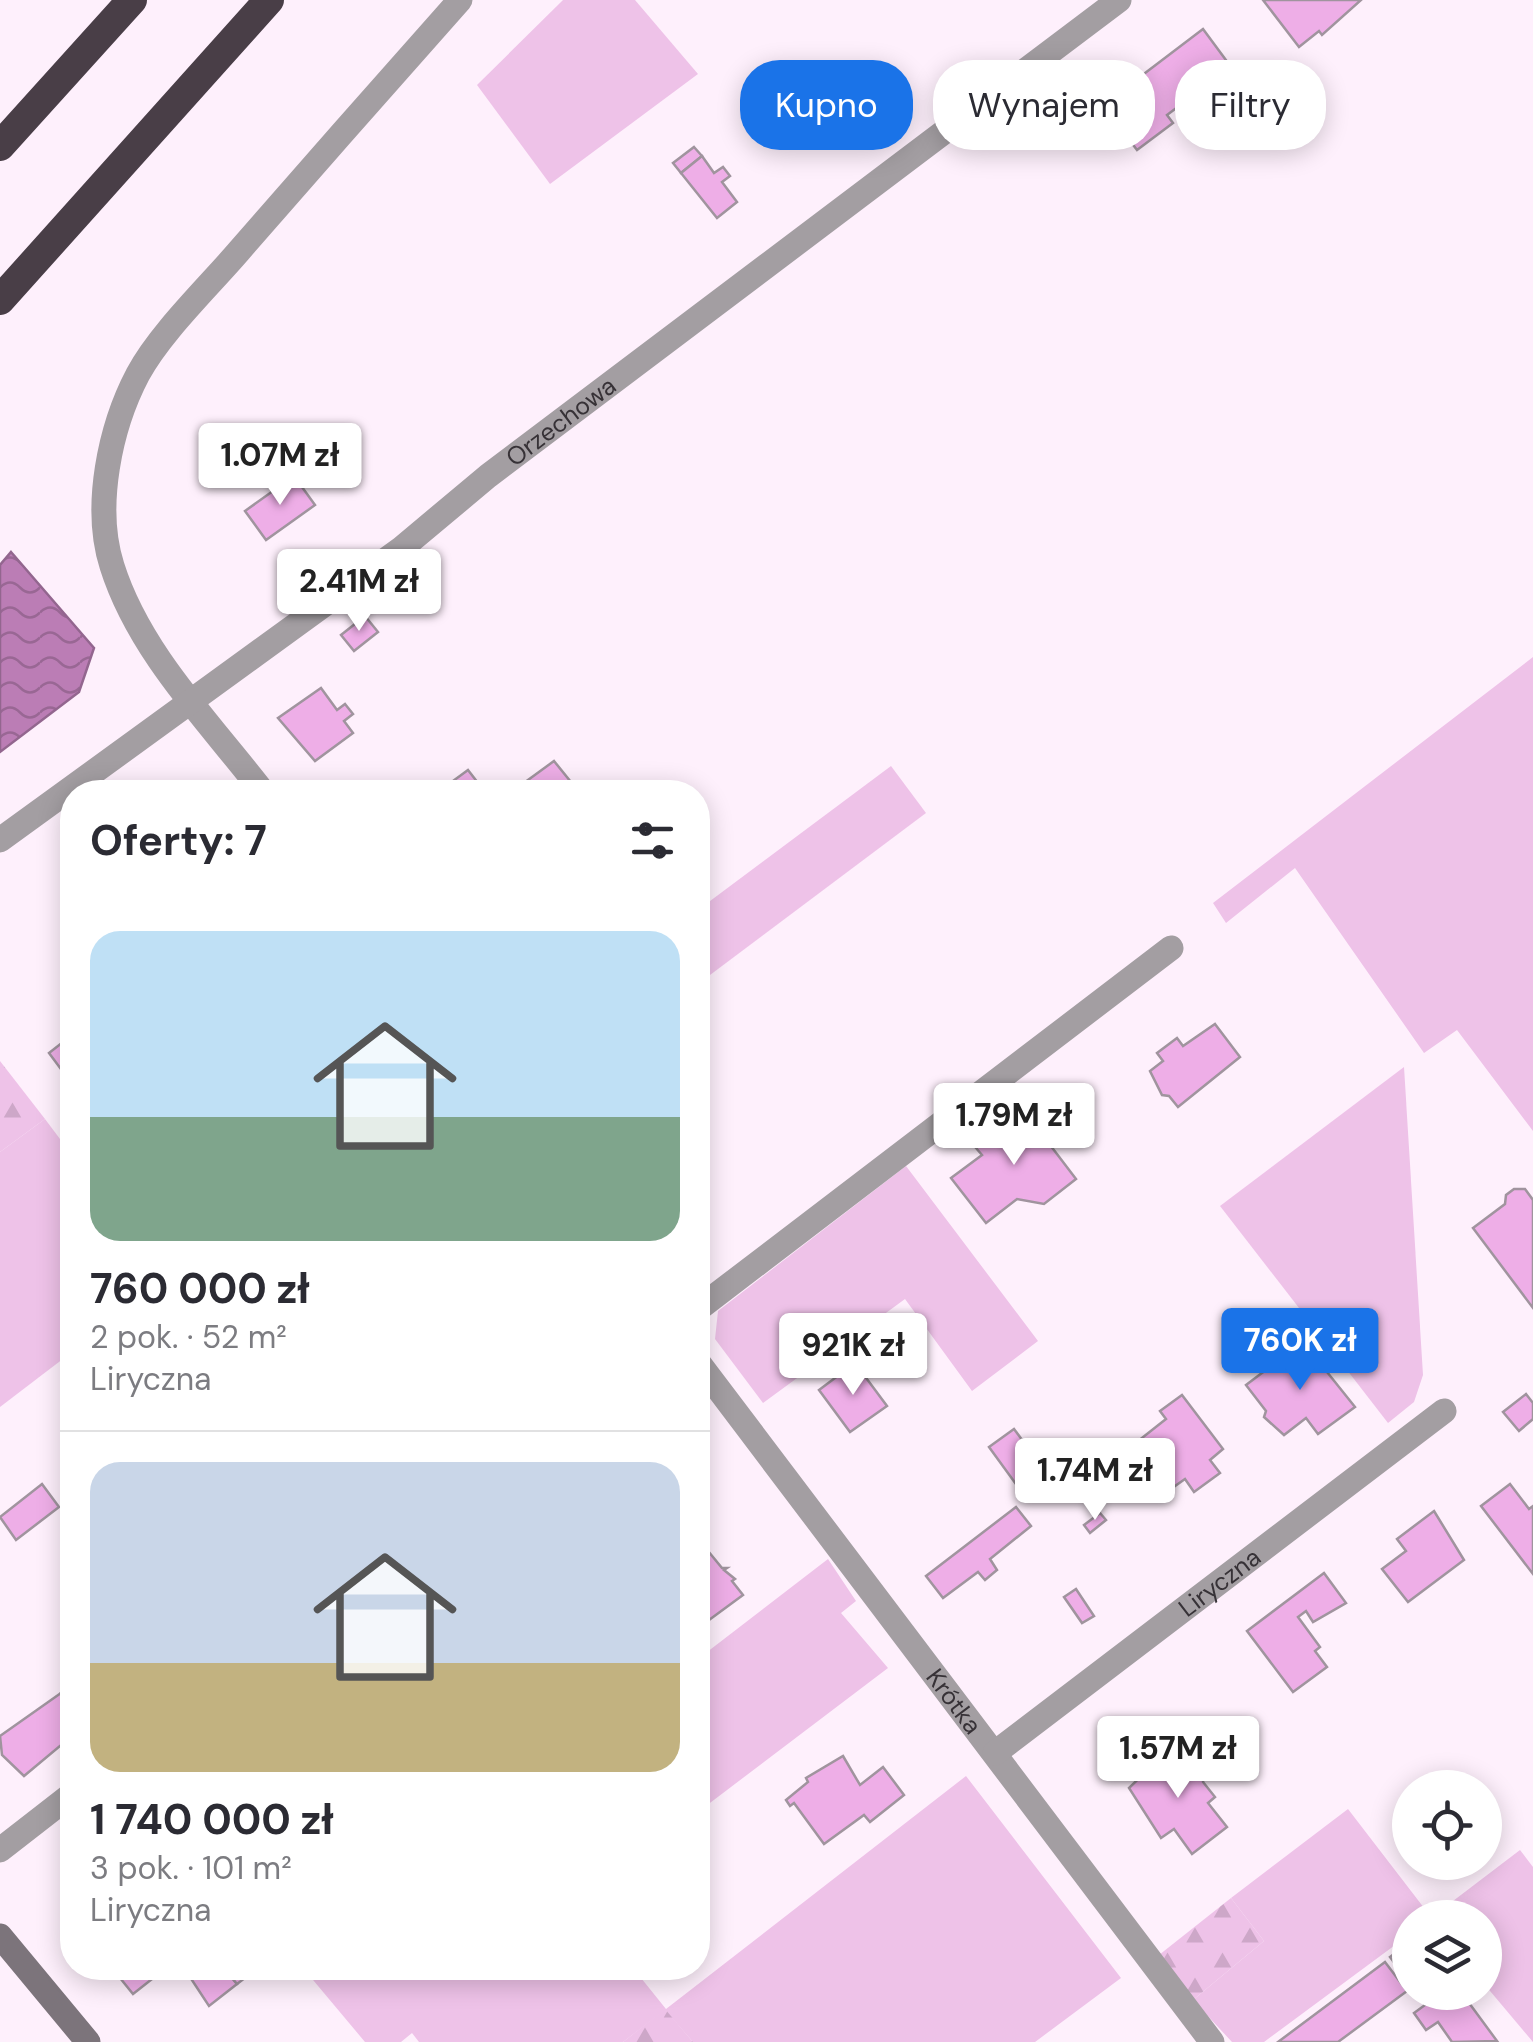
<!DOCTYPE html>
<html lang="pl">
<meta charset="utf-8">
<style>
body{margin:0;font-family:"DM Sans",sans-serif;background:#f7f7f7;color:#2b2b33;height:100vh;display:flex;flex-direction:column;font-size:38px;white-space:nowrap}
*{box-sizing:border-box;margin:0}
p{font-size:32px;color:#7c7c81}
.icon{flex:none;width:55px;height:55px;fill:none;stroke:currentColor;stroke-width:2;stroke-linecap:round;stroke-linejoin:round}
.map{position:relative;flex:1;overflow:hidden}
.drawer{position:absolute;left:60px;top:780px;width:650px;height:1200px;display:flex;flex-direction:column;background:#fff;border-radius:40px;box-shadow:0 5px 25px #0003}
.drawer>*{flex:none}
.guide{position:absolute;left:740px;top:60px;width:642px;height:90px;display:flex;gap:20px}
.fabs{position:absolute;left:1392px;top:1770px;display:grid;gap:20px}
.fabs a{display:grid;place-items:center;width:110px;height:110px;border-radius:50%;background:#fff;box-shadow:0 5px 25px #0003;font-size:50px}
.price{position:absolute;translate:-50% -85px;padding:0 22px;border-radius:10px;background:#fff;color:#222;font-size:32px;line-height:65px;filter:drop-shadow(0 2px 5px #0008)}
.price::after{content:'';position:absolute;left:50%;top:60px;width:30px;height:22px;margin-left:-15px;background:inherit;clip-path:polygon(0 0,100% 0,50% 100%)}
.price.selected{background:#1a73e8;color:#fff}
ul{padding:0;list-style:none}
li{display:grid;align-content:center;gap:20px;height:530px;padding:0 30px}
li+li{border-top:2px solid #e1e1e2}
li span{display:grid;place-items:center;height:310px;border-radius:30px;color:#555}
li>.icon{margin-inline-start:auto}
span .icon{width:180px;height:180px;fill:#fffc;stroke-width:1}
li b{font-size:42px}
h2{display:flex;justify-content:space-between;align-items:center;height:120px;padding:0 30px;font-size:42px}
.tag{padding:0 35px;border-radius:40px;background:#fff;box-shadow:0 5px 25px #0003;font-size:35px;line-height:90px}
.tag.selected{background:#1a73e8;color:#fff}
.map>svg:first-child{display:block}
.green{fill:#eec2e8}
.forest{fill:url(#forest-firs)}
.water{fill:url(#water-waves);stroke:#93668f;stroke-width:2.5}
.building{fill:#eeaee7;stroke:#a0949e;stroke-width:2.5}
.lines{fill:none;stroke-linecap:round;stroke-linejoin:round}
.street{stroke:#a39ea2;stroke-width:25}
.secondary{stroke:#7c747b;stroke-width:25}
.highway{stroke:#493e47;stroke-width:30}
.labels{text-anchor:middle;stroke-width:8;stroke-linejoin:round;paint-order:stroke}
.street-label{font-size:25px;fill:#373237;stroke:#fff}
</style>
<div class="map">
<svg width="1533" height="2042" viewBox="0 0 1533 2042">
<defs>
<pattern id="forest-firs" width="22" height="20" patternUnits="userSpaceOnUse" patternTransform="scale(2.5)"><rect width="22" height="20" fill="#eec2e8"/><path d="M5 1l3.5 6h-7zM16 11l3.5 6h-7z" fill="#cda7c8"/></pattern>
<pattern id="water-waves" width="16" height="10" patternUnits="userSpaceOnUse" patternTransform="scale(2.5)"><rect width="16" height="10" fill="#bb7db5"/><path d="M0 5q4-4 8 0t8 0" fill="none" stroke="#996794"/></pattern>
</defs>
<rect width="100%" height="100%" fill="#fef0fc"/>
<g class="green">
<path d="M563 0H635L698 74 550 184 477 85Z"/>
<path d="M1533 657V1131L1457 1030 1424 1053 1295 868 1226 923 1213 903Z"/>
<path d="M891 766 926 813 698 984V910Z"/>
<path d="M1404 1067 1423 1375 1414 1402 1388 1423 1220 1206Z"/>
<path d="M45 1119 72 1155V1352L0 1407V1152Z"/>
<path d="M906 1166 1038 1341 972 1391 905 1299 763 1403 715 1339 718 1311Z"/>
<path d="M828 1559 856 1601 841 1613 888 1668 698 1812V1659Z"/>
<path d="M966 1776 1121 1978 1035 2042H693L665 2010 623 2042H419L412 2033 401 2042H365L303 1968H633L666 2009Z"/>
<path d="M1348 1809 1431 1917 1410 1918V1934L1264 2042H1232L1193 2000 1264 1941 1231 1898Z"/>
<path d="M1520 1850 1533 1867V2042L1485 1985V1918L1432 1917Z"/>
</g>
<g class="forest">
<path d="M0 1061 45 1119 0 1152Z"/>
<path d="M1231 1898 1264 1941 1193 2000 1159 1955Z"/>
<path d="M665 2009 693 2042H623Z"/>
</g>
<path class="water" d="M11 552 94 648 79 692 0 752V565Z"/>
<g class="building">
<path d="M1263 0H1361L1322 35 1319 31 1299 47Z"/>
<path d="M1203 29 1237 75 1201 102 1195 94 1167 115 1173 123 1137 150 1103 105Z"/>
<path d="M694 147 702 156 681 173 673 163Z"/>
<path d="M702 156 714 173 723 167 730 176 722 182 737 202 717 218 681 173Z"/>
<path d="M294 476 315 505 266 540 245 511Z"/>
<path d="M365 616 378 632 354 651 341 635Z"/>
<path d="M321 688 337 710 345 704 353 714 344 721 353 733 315 761 278 718Z"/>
<path d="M554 761 579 792H520L517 788Z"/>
<path d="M468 770 485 792H461L453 781Z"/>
<path d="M1215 1024 1240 1057 1178 1107 1169 1096 1162 1095 1150 1071 1163 1061 1157 1053 1177 1038 1183 1046Z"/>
<path d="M72 1035V1084L49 1053Z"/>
<path d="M1032 1106 1051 1132 1044 1137 1076 1179 1044 1204 1017 1199 986 1223 951 1178 982 1155 976 1148Z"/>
<path d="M1514 1189H1525L1533 1200V1308L1473 1228 1505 1204 1506 1195Z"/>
<path d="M1303 1342 1355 1407 1318 1434 1306 1418 1284 1435 1264 1417 1266 1411 1246 1385Z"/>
<path d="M855 1363 887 1406 850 1432 819 1390Z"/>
<path d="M1526 1394 1533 1403V1419L1519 1431 1503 1412Z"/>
<path d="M1182 1395 1223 1449 1210 1460 1220 1473 1194 1492 1185 1479 1168 1491 1159 1478 1155 1481 1133 1445 1166 1419 1160 1411Z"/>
<path d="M1014 1429 1051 1479 1026 1498 989 1447Z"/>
<path d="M42 1484 59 1507 16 1540 0 1517Z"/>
<path d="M1510 1484 1529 1509 1533 1506V1574L1481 1506Z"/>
<path d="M1016 1507 1031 1526 990 1559 997 1570 985 1580 978 1572 943 1598 926 1576Z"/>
<path d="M1434 1511 1464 1560 1408 1602 1382 1569 1406 1551 1397 1539Z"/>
<path d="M1100 1513 1106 1520 1090 1533 1084 1525Z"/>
<path d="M699 1540 722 1568H727L724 1570 735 1579 732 1581 743 1595 709 1620 698 1605Z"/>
<path d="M1324 1573 1346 1603 1313 1622 1306 1611 1298 1617 1320 1647 1315 1651 1327 1667 1293 1692 1247 1631Z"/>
<path d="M1076 1589 1094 1616 1082 1623 1064 1597Z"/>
<path d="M72 1685V1709L61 1693Z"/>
<path d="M61 1693 72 1709V1736L24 1776 2 1755 0 1736Z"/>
<path d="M1179 1750 1204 1775 1203 1782 1215 1797 1208 1803 1227 1827 1192 1854 1174 1829 1161 1838 1129 1788 1162 1756Z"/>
<path d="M843 1756 860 1785 883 1767 904 1795 870 1822 864 1815 824 1844 794 1803 790 1806 786 1800 808 1782 806 1778Z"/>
<path d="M1410 1942V1984L1390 1957Z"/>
<path d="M1385 1962 1407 1991 1338 2042H1278Z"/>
<path d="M112 1968H166L133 1994Z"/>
<path d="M184 1968H224L237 1984 209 2006Z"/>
<path d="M224 1968H258L237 1984Z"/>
<path d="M1416 1992H1461L1497 2041 1452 2042 1438 2022 1426 2030 1414 2013 1425 2005Z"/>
</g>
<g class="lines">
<g class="street">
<path d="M263 792C209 722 139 652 112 566 93 507 110 427 138 374 160 333 208 287 239 251 312 167 386 83 460 0"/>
<path id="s1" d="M0 840 402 548 488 476 1119 0"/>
<path d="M698 1309 1171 948"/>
<path id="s2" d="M698 1362 1212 2042"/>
<path id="s3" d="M995 1753 1444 1411"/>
<path d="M0 1850 72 1794"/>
</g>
<path class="secondary" d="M0 1936 88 2042"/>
<g class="highway">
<path d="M0 146 132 0"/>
<path d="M0 300 269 0"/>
</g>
</g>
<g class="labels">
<g class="street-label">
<text dy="9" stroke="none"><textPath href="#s1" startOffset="700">Orzechowa</textPath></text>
<text dy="9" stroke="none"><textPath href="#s3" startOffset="282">Liryczna</textPath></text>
<text dy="9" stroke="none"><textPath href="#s2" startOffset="425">Krótka</textPath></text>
</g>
</g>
</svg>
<div class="fabs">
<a><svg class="icon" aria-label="locate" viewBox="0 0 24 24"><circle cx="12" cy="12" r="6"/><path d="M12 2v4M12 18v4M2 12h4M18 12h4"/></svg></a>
<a><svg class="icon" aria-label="layers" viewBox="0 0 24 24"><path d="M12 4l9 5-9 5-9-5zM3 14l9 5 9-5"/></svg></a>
</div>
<b class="price" style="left:280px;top:508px">1.07M zł</b>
<b class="price" style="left:359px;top:634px">2.41M zł</b>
<b class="price" style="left:1014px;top:1168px">1.79M zł</b>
<b class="price selected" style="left:1300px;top:1393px">760K zł</b>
<b class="price" style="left:853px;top:1398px">921K zł</b>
<b class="price" style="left:1095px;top:1523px">1.74M zł</b>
<b class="price" style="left:1178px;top:1801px">1.57M zł</b>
<div class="guide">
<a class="tag selected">Kupno</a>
<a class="tag">Wynajem</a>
<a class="tag">Filtry</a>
</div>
<section class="drawer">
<h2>Oferty: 7<svg class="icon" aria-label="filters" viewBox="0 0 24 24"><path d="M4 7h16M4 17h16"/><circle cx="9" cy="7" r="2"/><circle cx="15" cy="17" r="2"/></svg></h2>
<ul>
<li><span style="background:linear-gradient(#bfe0f5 60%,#7fa58c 0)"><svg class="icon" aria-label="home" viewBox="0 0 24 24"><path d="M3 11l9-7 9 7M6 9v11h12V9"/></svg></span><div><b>760 000 zł</b><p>2 pok. · 52 m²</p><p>Liryczna</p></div></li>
<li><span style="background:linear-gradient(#c9d6e8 65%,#c2b280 0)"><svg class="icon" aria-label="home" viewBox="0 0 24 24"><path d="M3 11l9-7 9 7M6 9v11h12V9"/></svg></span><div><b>1 740 000 zł</b><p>3 pok. · 101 m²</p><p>Liryczna</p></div></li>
</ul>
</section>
</div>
